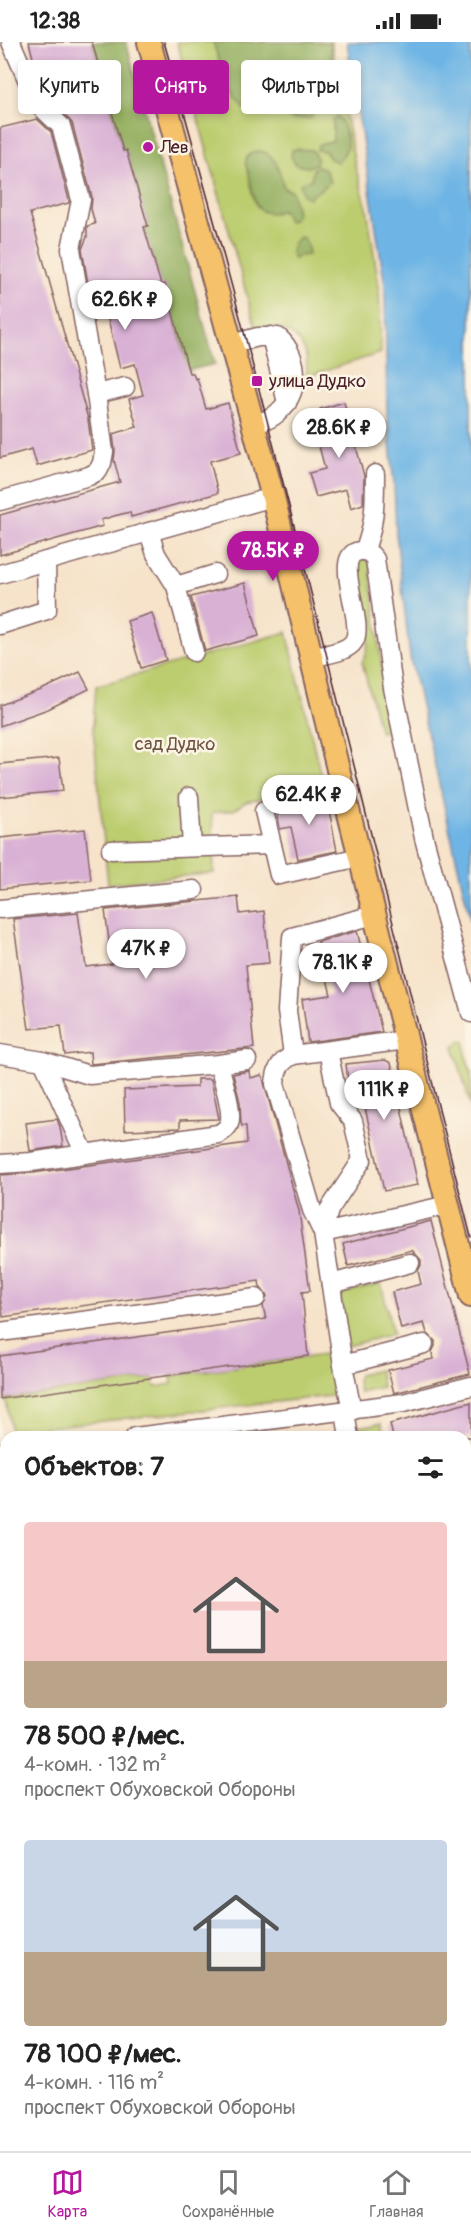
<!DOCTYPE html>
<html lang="ru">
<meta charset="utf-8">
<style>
body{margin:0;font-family:Pangolin,sans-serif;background:#f6f6f6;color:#222;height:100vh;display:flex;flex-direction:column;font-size:22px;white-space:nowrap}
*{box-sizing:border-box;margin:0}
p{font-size:20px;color:#767676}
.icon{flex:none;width:33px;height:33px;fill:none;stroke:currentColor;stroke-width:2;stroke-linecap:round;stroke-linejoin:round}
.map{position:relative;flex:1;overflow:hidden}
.drawer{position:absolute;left:0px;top:1389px;width:471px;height:720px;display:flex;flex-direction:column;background:#fff;border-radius:18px 18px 0 0;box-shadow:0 3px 9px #0003}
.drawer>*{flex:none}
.guide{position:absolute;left:18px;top:18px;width:435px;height:54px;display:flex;gap:12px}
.price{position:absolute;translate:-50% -51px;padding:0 14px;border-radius:21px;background:#fff;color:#222;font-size:20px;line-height:39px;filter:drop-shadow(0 2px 3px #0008)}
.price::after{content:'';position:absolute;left:50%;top:36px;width:18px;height:14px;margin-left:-9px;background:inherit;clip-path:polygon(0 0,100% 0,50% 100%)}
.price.on{background:#b5179e;color:#fff}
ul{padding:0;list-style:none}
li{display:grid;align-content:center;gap:12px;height:318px;padding:0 24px}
li span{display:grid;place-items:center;height:186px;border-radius:6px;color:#555}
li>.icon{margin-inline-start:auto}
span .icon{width:108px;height:108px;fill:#fffc;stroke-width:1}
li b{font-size:26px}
h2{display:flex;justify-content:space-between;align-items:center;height:72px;padding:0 24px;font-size:26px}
.tag{padding:0 21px;border-radius:6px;background:#fff;box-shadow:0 3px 9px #0003;font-size:21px;line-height:54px}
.tag.on{background:#b5179e;color:#fff}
.status{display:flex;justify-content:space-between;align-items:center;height:42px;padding:0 30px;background:#fff;direction:ltr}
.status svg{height:16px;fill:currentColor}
.menu{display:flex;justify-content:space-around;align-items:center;height:84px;border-top:2px solid #e0e0e0;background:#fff;font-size:16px;color:#767676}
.menu a{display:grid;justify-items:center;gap:3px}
.menu .on{color:#b5179e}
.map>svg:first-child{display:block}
.green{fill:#bccd6f;stroke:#83764d;stroke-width:1.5}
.forest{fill:#95b062;stroke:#706846;stroke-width:1.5}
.water{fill:#6eb5e5;stroke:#5c6a88;stroke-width:1.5}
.building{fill:#d9b1d5}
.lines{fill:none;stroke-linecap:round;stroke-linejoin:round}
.minor-casing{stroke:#866463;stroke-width:21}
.major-casing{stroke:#866463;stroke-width:26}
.minor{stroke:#fff;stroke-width:18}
.major{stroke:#f5c16b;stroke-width:22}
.tram{stroke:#4a1f2b;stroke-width:1.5}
.poi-dot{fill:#b5179e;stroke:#fcf5e5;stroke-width:2}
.labels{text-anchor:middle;stroke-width:5;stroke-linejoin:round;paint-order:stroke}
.poi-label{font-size:18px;fill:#4a1f2b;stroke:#fcf5e5;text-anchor:start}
.park-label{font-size:18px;fill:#6c533f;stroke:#fcf5e5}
</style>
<div class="status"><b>12:38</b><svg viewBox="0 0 49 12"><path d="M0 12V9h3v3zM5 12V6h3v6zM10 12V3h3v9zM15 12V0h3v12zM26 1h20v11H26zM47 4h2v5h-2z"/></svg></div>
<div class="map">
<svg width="471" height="2109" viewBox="0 0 471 2109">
<rect width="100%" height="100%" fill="#fcf5e5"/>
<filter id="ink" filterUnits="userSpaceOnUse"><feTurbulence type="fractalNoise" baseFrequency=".0167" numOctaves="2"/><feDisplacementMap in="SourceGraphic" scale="12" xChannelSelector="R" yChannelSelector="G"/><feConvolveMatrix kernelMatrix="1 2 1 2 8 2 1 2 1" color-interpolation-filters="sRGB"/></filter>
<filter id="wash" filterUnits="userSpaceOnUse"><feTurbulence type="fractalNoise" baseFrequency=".008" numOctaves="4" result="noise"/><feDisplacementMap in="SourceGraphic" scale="24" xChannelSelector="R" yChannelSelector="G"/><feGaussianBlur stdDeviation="1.35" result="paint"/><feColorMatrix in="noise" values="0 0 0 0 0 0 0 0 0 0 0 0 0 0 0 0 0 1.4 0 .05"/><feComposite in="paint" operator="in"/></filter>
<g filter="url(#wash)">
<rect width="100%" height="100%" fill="#f6e3ca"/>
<g class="green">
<path d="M177 0H331L356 127 367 166 379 244 381 311 306 335C312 300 289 281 256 287Z"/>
<path d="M360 516 369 519 383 634 392 687 380 690 362 620C377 598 361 551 357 525Z"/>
<path d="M287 590 323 743 246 760 234 768 212 771 214 831 108 842 93 685 96 644Z"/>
<path d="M461 998 465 1000 466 1015 471 1029V1065L454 1005Z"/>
<path d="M381 1241 393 1292 347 1304 340 1255 344 1251Z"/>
<path d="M331 1311 339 1353 11 1389 6 1357 153 1336 155 1345 172 1342 171 1334Z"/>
<path d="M379 1328 382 1345 359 1350 357 1338 359 1333Z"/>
<path d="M381 1381 385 1395H356L353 1386Z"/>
<path d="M6 1431V2103H299L284 2109H0V1432Z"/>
<path d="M471 1526V1870L465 1875V1527Z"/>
</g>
<g class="forest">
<path d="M92 0H126L215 322 186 329 183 308 165 242 161 243 144 185 148 183 126 108 123 109Z"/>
<path d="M213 0H330C334 19 328 27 317 40L323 52 311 76 292 77 276 68 261 70 245 67 236 56 226 40Z"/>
<path d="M337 74C343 79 342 81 344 87 349 101 349 108 338 120L330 117 325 109 317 108 318 103 333 99V79Z"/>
<path d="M296 107 312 108 317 116 316 122 308 125 296 123 291 114 292 108Z"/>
<path d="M257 109C276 108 280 131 284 146L292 149 297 171 293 178 288 179 283 168C253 180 253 153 249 132 248 127 244 123 246 118 247 113 252 111 257 109Z"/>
<path d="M317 124 325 127 330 140 309 156 303 153 300 143 303 140 311 138 313 127Z"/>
<path d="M299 195 304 196 308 204V213L298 214 295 217C287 211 293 201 299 195Z"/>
<path d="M465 1538 471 1550V1571L465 1570Z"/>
<path d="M0 1582 6 1588V1634L0 1633Z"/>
<path d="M471 1663V1710L465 1705V1665Z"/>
<path d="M6 1700V1753L0 1755V1709L3 1708Z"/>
<path d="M471 1773V1861L465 1865V1776Z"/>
<path d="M0 1833 6 1837V1919L0 1924Z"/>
<path d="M471 1899V1945L465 1930Z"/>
<path d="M465 2000 471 2012V2030L465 2033Z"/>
<path d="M87 2103H293L278 2109H81Z"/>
</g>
<g class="water">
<path d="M347 0H471V881L410 615 396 492 394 441 387 372 385 244Z"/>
<path d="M6 1919V1956L0 1959V1924Z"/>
</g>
<g id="blocks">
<g class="building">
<path d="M29 0H92L123 109 126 108 148 184 144 185 161 243 165 242 189 331H193L195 337 197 336 206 367 228 361 241 411 210 419 218 451 131 475 130 470 114 474 101 478 103 484 0 513V473L120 440 114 418 115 409 113 392 137 385 129 357 143 353 135 322 120 326 107 273 94 276 82 207 87 195V184L95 182 91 167 92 155 72 81 52 60 44 48 37 32Z"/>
<path d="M37 77 51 90 69 158V161L30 171 88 377 92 408 37 424 32 407 0 416V86Z"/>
<path d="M344 360 364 434 363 462 351 466 346 447 316 455 309 431 325 427 319 404 330 401 320 367Z"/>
<path d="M245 541 259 594 205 609 191 555Z"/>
<path d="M152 571 166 618 141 626 127 579Z"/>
<path d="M80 630 89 647 48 667 0 684V663L41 648Z"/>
<path d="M59 716 63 749 0 755V722Z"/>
<path d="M326 753 337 809 298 817 291 785 280 787 276 764Z"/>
<path d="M85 787 91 838 0 847V796Z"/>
<path d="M238 855 240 872 264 869 269 921 246 923 254 1006 91 1022 90 1010 65 1013 61 984 29 987 13 877 78 871 86 925 112 922 105 868Z"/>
<path d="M357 889 382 990 308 1000 302 957 331 953 318 900Z"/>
<path d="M385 1018 391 1021 418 1143 384 1149 363 1057 352 1060 350 1057 346 1022Z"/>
<path d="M249 1029 250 1036 262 1033 299 1169 310 1249 302 1250 308 1314 0 1357V1314L266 1277 263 1264 267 1254 260 1245 259 1239 3 1275 0 1254V1133L33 1131 247 1101 246 1084H242L241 1081 240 1060 233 1032Z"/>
<path d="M197 1037H211L219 1077 180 1078V1086L125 1088 124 1048 197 1045Z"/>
<path d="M57 1077 60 1085 63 1104 30 1109 26 1081Z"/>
<path d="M431 1179 470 1332 394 1351 388 1328 433 1317 432 1310 435 1304V1299L427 1291 424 1281 401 1287 392 1250 421 1242 418 1229 421 1223V1218L412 1208 348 1224 343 1202Z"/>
<path d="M471 1360V1395H393L390 1382Z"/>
</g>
</g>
</g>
<g filter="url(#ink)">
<use href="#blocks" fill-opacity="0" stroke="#866463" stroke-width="1.5"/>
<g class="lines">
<g class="minor-casing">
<g id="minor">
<path d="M271 294 287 361"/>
<path d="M232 302 258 295H278C302 316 300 354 275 373 269 378 261 380 254 383"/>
<path d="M96 352 125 345"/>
<path d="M0 459 89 434 98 429 102 421 104 410 96 352 71 207 81 158 61 84 43 67 34 53 11 0"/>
<path d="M149 490 156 512 176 544 215 532"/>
<path d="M364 509C375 485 375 459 375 432"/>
<path d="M0 532 273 455"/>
<path d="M176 544 194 610"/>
<path d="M0 583 47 568 46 519"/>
<path d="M311 616C324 612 347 611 354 599 366 580 330 512 360 509 367 508 371 512 375 517L393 646 424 796 471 971"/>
<path d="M189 755 192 805"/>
<path d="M264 769 279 833 360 815"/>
<path d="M111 808 272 803"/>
<path d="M0 867 194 848"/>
<path d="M328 1009 339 1061 353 1079 362 1118 329 1168 323 1191 448 1163"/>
<path d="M0 1012 43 1019 89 1033 219 1022 247 1018"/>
<path d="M293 1013 287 969 292 895 374 873"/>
<path d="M43 1019 85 1112"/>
<path d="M0 1122 31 1120 218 1092C222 1090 227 1087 229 1082 234 1070 222 1036 219 1022"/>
<path d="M331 1242 410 1221"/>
<path d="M0 1290 256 1256"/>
<path d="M343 1323 424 1302"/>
<path d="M352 1369 343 1323 323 1191 312 1168 275 1042C276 1027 280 1020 293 1013L406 998"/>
<path d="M345 1370 349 1395"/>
<path d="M135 1395 403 1361 471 1344"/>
<path d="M0 1411 6 1410"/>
<path d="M465 1522 471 1520"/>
<path d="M465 2058 471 2056"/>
<path d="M374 2103 376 2109"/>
<path d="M348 2109 362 2103"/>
</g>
</g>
<g class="major-casing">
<path id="major" d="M149 0 273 455 341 740 471 1254"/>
</g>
<use href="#minor" class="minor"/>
<use href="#major" class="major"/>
<g class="tram">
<path d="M164 0C278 395 370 796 471 1195"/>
<path d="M465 1897 471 1884"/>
<path d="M465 1951 471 1966"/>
</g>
</g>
</g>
<g class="poi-dot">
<circle cx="148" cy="105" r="6"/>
<rect x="251" y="333" width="12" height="12" rx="3"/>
</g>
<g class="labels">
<g class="poi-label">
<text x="160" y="111">Лев</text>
<text x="269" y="345">улица Дудко</text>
</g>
<g class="park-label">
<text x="175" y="708">сад Дудко</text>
</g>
</g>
</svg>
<b class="price" style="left:125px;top:289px">62.6K ₽</b>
<b class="price" style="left:339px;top:417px">28.6K ₽</b>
<b class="price on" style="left:273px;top:540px">78.5K ₽</b>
<b class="price" style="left:309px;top:784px">62.4K ₽</b>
<b class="price" style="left:146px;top:938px">47K ₽</b>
<b class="price" style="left:343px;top:952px">78.1K ₽</b>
<b class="price" style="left:384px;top:1079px">111K ₽</b>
<div class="guide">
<a class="tag">Купить</a>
<a class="tag on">Снять</a>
<a class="tag">Фильтры</a>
</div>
<section class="drawer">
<h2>Объектов: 7<svg class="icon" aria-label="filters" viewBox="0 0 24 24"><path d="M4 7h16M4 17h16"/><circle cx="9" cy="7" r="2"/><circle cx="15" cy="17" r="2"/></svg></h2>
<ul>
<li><span style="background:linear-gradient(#f6c9c9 75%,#b9a48a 0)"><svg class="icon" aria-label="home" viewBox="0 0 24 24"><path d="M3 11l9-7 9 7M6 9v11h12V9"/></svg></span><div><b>78 500 ₽/мес.</b><p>4-комн. · 132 m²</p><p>проспект Обуховской Обороны</p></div></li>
<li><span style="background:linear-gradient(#c9d6e8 60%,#b9a48a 0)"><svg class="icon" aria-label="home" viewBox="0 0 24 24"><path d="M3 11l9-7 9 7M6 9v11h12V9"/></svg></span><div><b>78 100 ₽/мес.</b><p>4-комн. · 116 m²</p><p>проспект Обуховской Обороны</p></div></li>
</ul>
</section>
</div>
<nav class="menu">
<a class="on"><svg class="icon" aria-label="map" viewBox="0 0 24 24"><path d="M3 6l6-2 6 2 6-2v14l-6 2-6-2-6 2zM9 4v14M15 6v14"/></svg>Карта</a>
<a><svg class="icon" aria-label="saved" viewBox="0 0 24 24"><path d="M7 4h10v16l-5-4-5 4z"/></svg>Сохранённые</a>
<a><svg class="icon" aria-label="home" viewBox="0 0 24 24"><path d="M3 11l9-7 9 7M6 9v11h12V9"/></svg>Главная</a>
</nav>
